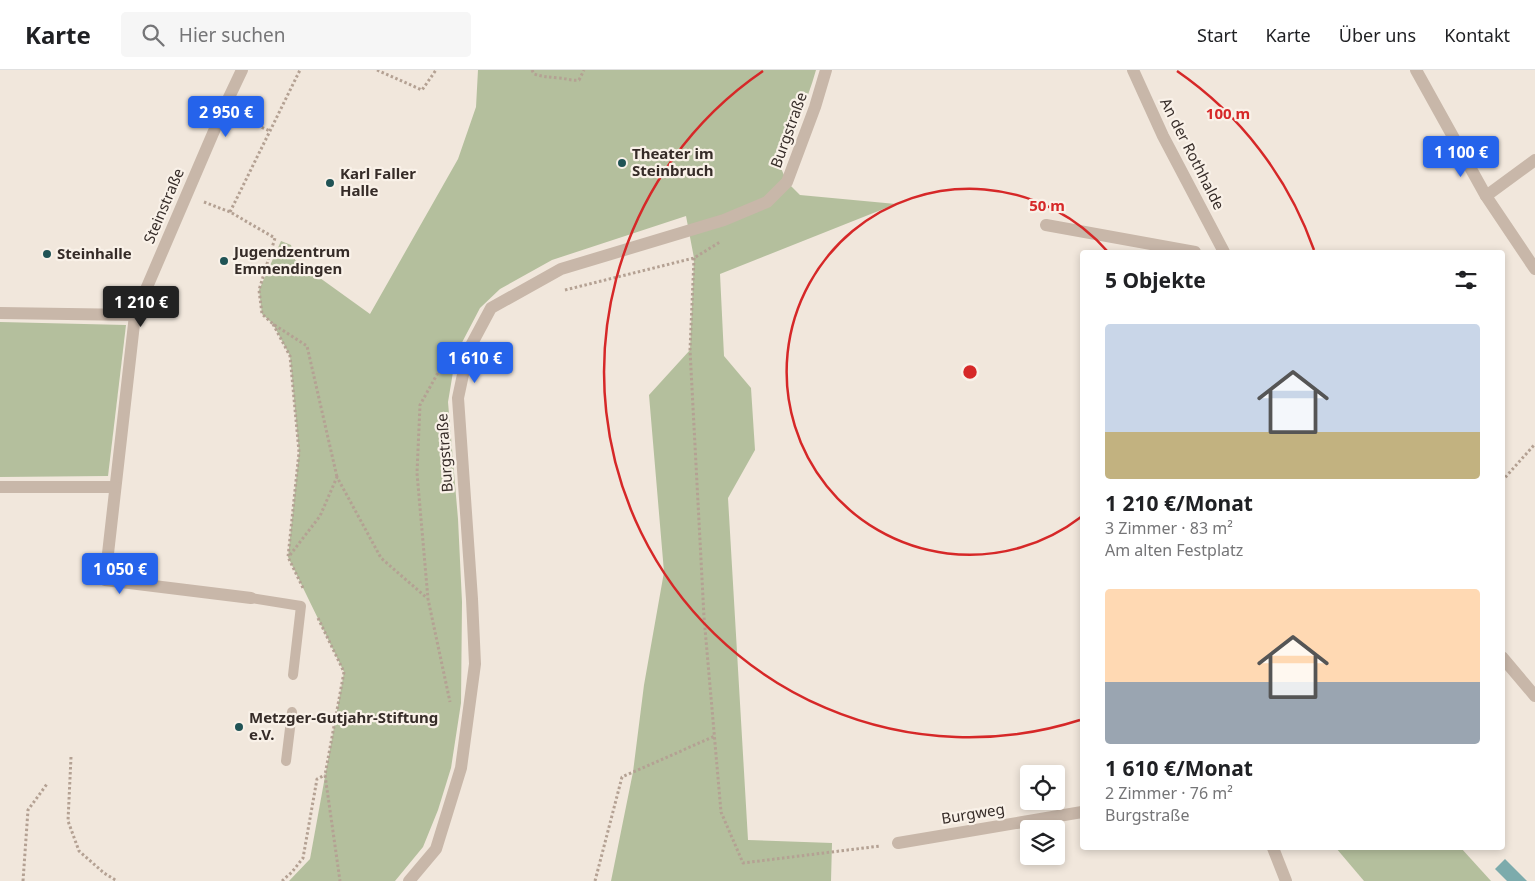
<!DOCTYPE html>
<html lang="de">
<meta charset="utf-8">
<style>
body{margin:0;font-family:"Noto Sans",sans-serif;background:#f6f6f6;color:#202124;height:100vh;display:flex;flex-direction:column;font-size:19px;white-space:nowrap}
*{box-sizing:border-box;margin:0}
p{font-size:16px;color:#757577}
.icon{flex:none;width:28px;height:28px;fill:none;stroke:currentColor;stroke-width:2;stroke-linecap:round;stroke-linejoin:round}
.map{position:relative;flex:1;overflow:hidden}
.details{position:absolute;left:1080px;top:180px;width:425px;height:600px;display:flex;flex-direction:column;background:#fff;border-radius:5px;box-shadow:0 2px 8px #0003}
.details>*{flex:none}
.controls{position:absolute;left:1020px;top:695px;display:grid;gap:10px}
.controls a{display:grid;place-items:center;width:45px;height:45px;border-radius:5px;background:#fff;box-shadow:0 2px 8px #0003;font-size:25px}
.price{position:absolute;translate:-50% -42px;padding:0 11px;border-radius:5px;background:#2563eb;color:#fff;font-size:16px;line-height:32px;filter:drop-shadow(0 1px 2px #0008)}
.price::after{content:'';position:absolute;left:50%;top:30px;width:15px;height:11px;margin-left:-8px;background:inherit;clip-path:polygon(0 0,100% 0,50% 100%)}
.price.selected{background:#222;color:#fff}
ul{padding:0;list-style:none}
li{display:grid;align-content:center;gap:10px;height:265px;padding:0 25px}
li span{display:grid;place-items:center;height:155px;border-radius:5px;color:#555}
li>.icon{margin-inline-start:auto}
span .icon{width:90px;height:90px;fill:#fffc;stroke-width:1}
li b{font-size:21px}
h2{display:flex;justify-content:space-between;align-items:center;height:60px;padding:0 25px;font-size:21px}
header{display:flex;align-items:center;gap:30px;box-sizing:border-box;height:70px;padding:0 25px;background:#fff;border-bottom:1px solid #e0e0e0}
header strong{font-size:24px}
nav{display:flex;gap:28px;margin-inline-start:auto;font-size:18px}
.search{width:350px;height:45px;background:#f6f6f6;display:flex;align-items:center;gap:12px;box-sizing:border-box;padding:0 18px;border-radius:5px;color:#757577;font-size:19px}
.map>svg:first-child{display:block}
.green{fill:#b4bf9d}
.water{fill:#7cabac}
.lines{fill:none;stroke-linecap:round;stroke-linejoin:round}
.path{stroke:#b4a193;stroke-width:3;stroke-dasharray:2.5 2.5;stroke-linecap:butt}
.service{stroke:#c8b7a9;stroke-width:10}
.minor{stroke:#c8b7a9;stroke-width:12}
.ring{fill:none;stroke:#d62828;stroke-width:2.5}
.poi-dot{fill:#205355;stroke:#f9f1e8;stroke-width:2}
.labels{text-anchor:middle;stroke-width:4.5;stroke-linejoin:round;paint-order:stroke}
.street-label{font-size:15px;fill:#362c28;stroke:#f9f1e8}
.poi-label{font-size:15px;font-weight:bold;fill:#362c28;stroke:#f9f1e8;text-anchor:start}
.centre{fill:#d62828;stroke:#f9f1e8;stroke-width:2.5}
.ring-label{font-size:15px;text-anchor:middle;font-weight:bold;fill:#d62828;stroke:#f9f1e8;stroke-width:4.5;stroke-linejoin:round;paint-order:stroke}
</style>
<header>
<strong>Karte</strong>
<div class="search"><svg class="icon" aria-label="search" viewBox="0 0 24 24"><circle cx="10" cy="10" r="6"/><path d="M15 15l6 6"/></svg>Hier suchen</div>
<nav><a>Start</a><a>Karte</a><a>Über uns</a><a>Kontakt</a></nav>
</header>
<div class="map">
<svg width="1535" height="811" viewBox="0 0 1535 811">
<rect width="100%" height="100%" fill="#f1e7dc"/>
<g class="green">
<path d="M478 0H816C807 33 791 64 780 96L787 112 800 125 896 134 720 204 724 286 751 318 755 380 728 428 748 770 832 773 831 811H611L633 702 644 615 664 502 649 325 690 280 694 188 686 146 552 190 500 219 480 238 456 284 448 332 458 449 462 532 461 633 451 698 438 740 423 777 395 811H289L310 789 344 602 288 487 299 382 290 286 273 254 262 244 259 220 281 171 291 175 295 190 370 244 458 89 476 37Z"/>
<path d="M0 252 126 255 108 406 0 407Z"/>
<path d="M1336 778H1461L1491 811H1364Z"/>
</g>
<path class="water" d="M1505 789 1527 811H1507L1495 799Z"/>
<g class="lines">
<g class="path">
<path d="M377 0 422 20 436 0"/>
<path d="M532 0 534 4C543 7 549 7 558 8 565 8 571 11 579 10L584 0"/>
<path d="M239 47 270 61"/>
<path d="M204 132 230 142 275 168 259 220 262 244 273 254 307 276 337 407"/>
<path d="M230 142 300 0"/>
<path d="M694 188 690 280 704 547 721 742 743 793 880 776"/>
<path d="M565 220 694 188 720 172"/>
<path d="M273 254 290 286 299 382 288 487 304 520"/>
<path d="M445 290 420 335 417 403 428 529 450 632"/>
<path d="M1502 411 1535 374"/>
<path d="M290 485 320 446 337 407 381 488 427 528"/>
<path d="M318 548 344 602 325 705 340 811"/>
<path d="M71 687 68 751 79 781 104 803 117 811"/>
<path d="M23 811 28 740 47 714"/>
<path d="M282 811 292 802 303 788 317 709 325 705"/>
<path d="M595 811 622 707 715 666"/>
</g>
<g class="service">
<path d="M251 528 301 536 293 605"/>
<path d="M286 691 292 642"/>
</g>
<g class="minor">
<path d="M1133 0 1163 66 1224 182"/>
<path d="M1416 0 1486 126 1535 199"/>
<path d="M1486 126 1535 90"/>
<path d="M1046 155 1195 182"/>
<path d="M0 243 135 245 223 40 242 0"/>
<path d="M135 245 105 510 251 528"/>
<path d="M0 417H115"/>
<path d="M1502 587 1535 626"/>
<path d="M898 773 1082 742"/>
<path d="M1273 778 1286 811"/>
<path d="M409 811 436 779 461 698 475 594 472 529 458 328 468 281 491 238 561 199 724 150 767 132 787 112 815 37 826 0"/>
</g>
</g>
<g class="ring">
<path d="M1081 447A183 183 0 1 1 1108 182"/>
<path d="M1080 650A365 365 0 0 1 763 1M1177 1A365 365 0 0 1 1314 180"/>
</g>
<g class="poi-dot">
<circle cx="622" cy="93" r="5"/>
<circle cx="330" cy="113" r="5"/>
<circle cx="47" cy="184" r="5"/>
<circle cx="224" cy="191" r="5"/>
<circle cx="239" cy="657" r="5"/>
</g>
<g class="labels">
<g class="street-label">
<text transform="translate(789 60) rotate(-70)" y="5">Burgstraße</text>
<text transform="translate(1192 84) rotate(63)" y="5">An der Rothhalde</text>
<text transform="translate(164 136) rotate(-67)" y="5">Steinstraße</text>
<text transform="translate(445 383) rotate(-94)" y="5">Burgstraße</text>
<text transform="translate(973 744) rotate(-9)" y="5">Burgweg</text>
</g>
<g class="poi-label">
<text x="632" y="89">Theater im<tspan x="632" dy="17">Steinbruch</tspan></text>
<text x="340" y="109">Karl Faller<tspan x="340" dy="17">Halle</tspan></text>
<text x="234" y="187">Jugendzentrum<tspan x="234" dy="17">Emmendingen</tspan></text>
<text x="57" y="189">Steinhalle</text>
<text x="249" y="653">Metzger-Gutjahr-Stiftung<tspan x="249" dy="17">e.V.</tspan></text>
</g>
</g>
<circle cx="970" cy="302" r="8" class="centre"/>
<g class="ring-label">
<text x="1228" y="49">100 m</text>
<text x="1047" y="141">50 m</text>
</g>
</svg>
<div class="controls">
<a><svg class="icon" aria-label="locate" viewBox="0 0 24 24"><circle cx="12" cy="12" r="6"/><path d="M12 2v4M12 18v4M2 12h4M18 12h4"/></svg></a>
<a><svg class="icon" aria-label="layers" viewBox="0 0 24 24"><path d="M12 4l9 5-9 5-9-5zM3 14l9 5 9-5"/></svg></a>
</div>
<b class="price" style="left:226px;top:68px">2 950 €</b>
<b class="price" style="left:1461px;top:108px">1 100 €</b>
<b class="price selected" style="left:141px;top:258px">1 210 €</b>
<b class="price" style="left:475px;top:314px">1 610 €</b>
<b class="price" style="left:120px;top:525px">1 050 €</b>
<section class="details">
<h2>5 Objekte<svg class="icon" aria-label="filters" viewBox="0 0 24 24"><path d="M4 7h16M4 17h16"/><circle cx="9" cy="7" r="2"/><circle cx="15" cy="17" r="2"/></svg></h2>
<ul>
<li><span style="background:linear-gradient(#c9d6e8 70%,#c2b280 0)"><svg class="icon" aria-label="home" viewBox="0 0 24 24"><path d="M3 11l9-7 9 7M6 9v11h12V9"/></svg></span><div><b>1 210 €/Monat</b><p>3 Zimmer · 83 m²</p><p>Am alten Festplatz</p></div></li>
<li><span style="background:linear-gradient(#ffd9b3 60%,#9aa5b1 0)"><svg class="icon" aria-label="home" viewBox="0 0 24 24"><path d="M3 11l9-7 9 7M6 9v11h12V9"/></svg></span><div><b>1 610 €/Monat</b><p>2 Zimmer · 76 m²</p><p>Burgstraße</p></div></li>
</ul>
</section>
</div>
